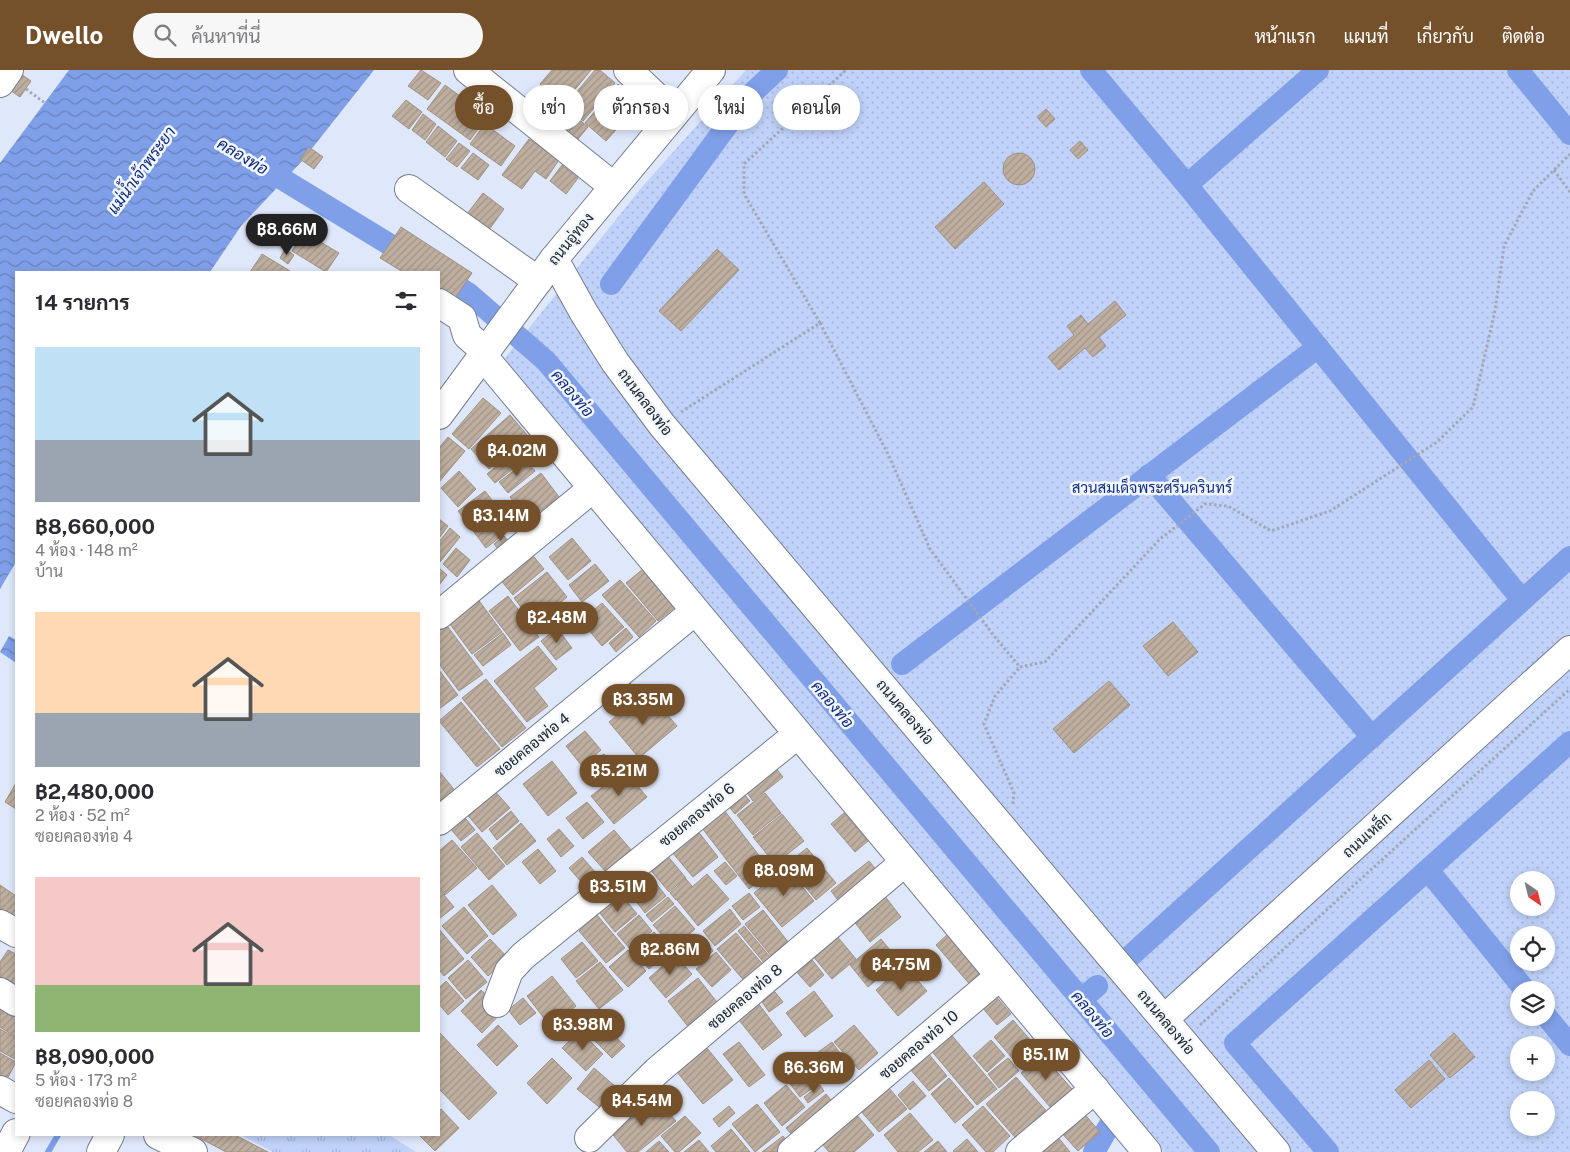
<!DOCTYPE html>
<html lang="th">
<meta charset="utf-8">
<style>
body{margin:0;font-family:"Public Sans",Sarabun,sans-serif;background:#f7f7f7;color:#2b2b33;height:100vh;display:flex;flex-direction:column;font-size:19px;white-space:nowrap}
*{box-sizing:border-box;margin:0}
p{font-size:16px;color:#7c7c81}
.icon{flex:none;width:28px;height:28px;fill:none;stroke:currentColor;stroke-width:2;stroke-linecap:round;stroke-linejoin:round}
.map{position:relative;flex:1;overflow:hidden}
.panel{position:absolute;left:15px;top:201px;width:425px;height:865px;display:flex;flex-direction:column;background:#fff;border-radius:0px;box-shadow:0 2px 8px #0003}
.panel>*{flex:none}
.hud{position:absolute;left:455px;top:15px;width:475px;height:45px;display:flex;gap:10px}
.needle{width:32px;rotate:145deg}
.controls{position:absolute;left:1510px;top:801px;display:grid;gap:10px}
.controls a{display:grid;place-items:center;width:45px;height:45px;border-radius:50%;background:#fff;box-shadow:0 2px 8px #0003;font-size:25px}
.price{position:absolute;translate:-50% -42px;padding:0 11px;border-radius:18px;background:#74512a;color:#fff;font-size:16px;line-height:32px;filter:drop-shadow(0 1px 2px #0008)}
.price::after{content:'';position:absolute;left:50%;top:30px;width:15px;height:11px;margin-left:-8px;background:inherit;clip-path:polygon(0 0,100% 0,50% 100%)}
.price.current{background:#222;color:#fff}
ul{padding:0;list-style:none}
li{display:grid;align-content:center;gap:10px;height:265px;padding:0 20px}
li span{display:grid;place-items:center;height:155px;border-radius:0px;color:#555}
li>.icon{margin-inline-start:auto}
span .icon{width:90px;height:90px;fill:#fffc;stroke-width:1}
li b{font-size:21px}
h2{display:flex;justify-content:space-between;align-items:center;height:60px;padding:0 20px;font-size:21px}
.tag{padding:0 18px;border-radius:22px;background:#fff;box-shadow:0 2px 8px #0003;font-size:18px;line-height:45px}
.tag.current{background:#74512a;color:#fff}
header{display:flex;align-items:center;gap:30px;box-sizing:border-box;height:70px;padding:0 25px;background:#74512a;color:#fff}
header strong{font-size:24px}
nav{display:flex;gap:28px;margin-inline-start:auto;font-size:18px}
.search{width:350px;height:45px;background:#f7f7f7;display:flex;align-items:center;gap:12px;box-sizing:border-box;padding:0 18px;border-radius:28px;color:#7c7c81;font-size:19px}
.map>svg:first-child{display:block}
.grass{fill:url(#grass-tufts)}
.park{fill:url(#park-dots);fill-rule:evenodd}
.water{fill:url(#water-waves)}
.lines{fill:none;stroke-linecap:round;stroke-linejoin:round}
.stream{stroke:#7f9fe8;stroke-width:6}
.canal{stroke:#7f9fe8;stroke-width:22}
.building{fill:url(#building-hatch);stroke:#a09183}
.minor-casing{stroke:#747c8d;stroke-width:30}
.major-casing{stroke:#747c8d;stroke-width:30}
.path{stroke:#a1a8b7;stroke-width:3;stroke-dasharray:2.5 2.5;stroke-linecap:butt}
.minor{stroke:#fff;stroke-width:28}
.major{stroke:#fff;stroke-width:28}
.labels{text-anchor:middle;stroke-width:5;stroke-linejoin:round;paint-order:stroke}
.street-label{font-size:15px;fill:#20232a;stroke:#f2f6fd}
.park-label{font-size:15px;fill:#153184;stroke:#f2f6fd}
.water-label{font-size:16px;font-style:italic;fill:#0f297b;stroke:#f2f6fd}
</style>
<header>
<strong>Dwello</strong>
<div class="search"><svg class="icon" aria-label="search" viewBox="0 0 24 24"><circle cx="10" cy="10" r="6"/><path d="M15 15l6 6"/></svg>ค้นหาที่นี่</div>
<nav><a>หน้าแรก</a><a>แผนที่</a><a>เกี่ยวกับ</a><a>ติดต่อ</a></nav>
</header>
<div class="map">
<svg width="1570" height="1082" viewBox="0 0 1570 1082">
<defs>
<pattern id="grass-tufts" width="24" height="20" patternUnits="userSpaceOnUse" patternTransform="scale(1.25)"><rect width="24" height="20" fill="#c0d2f9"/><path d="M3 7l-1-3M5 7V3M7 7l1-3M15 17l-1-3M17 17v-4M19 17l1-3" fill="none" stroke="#a5b4d6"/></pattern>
<pattern id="park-dots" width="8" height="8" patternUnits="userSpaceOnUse" patternTransform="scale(1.25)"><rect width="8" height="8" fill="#c0d2f9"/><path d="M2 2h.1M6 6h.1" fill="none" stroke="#a5b4d6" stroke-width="1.8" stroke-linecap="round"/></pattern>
<pattern id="water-waves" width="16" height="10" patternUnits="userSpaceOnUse" patternTransform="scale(1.25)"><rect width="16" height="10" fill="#7f9fe8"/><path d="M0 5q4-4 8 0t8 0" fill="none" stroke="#6881bc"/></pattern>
<pattern id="building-hatch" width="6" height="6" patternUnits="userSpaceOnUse" patternTransform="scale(1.25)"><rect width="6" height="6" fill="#bdae9f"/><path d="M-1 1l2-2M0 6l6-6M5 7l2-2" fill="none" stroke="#a29589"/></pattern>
</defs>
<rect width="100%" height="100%" fill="#dfe8fb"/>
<path class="grass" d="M241 1065H389L416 1082H273Z"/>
<path class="park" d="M746 0H1570V1082H1164L501 293 642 117ZM1519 810H1546V838H1519ZM1519 865H1546V892H1519ZM1519 920H1546V948H1519ZM1519 975H1546V1002H1519ZM1519 1030H1546V1058H1519Z"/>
<g class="water">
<path d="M69 0H374L302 91 241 156 210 202H16V492L0 519V93Z"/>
<path d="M9 566 16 570V593L0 582Z"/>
</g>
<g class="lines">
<path class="stream" d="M48 1082 58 1065"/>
<g class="canal">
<path d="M1091 0 1187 115 1522 530"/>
<path d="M1518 0 1570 64"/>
<path d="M259 95 415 190"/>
<path d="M1187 115 1318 0"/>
<path d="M439 205 468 223 546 291 1209 1082"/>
<path d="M611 214 748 27 777 0"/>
<path d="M1149 405 1372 667"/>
<path d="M902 594 1318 277"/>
<path d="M1428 800 1525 920"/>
<path d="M1126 890 1570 487"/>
<path d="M1081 930 1097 916"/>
<path d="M1546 946 1570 975"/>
<path d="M1094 1082 1109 1056"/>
<path d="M1328 1082 1235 973 1570 672"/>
</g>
</g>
<g class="building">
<path d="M15 0 31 11 20 27 4 16Z"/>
<path d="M421 0 441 13 428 30 408 16Z"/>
<path d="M552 0H591L563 34 540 14Z"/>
<path d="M595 0H600L615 13 583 51 565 36Z"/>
<path d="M618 14 640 33 606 71 585 53Z"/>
<path d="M445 15 487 46 470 70 427 39Z"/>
<path d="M552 28 588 57 569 80 533 51Z"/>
<path d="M406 30 422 42 409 59 392 46Z"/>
<path d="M1046 39 1055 49 1046 57 1037 47Z"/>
<path d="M423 44 436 54 425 70 412 60Z"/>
<path d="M485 54 515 76 501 96 470 74Z"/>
<path d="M438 56 457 71 445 87 426 72Z"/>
<path d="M529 69 559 90 546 109 535 101 522 119 502 105Z"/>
<path d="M1080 71 1088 80 1078 89 1070 80Z"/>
<path d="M459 73 470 81 457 97 446 89Z"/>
<path d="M309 77 323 87 314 99 300 89Z"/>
<circle cx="1019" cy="99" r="16"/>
<path d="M473 83 489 95 478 110 461 98Z"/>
<path d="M562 95 578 108 566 124 550 111Z"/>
<path d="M984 112 1004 134 955 179 935 157Z"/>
<path d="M483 123 504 139 486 164 464 148Z"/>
<path d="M401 157 472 203 451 234 439 226V202H403L380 188Z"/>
<path d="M304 162 339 183 326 202 292 181Z"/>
<path d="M285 179 294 185 288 194 280 188Z"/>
<path d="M717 179 739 200 681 261 659 241Z"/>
<path d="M262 184 290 201V202H250Z"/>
<path d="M1115 231 1126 245 1099 267 1106 276 1093 287 1085 278 1059 300 1048 287 1074 265 1067 256 1081 245 1088 254Z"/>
<path d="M483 328 501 343 469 379 452 364Z"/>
<path d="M510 345 528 366 489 399 471 379Z"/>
<path d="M448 367 465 381 439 412V378Z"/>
<path d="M526 372 534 382 495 413 487 404Z"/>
<path d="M526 391 535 401 508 423 499 412Z"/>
<path d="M459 401 476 419 458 437 441 418Z"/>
<path d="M541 403 559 427 528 450 510 427Z"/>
<path d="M485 421 513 457 486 478 458 441Z"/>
<path d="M439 449 448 456 439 468Z"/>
<path d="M450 458 460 467 440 492 439 472Z"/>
<path d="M504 466 508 471 498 479 494 474Z"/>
<path d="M572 468 591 491 568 510 549 487Z"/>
<path d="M456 478 470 490 457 507 443 494Z"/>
<path d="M529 481 544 499 513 525 498 507Z"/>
<path d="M595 494 609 511 582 532 569 515Z"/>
<path d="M439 498 447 505 439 515Z"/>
<path d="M643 499 675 537 658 551 626 513Z"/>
<path d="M547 502 567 527 534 554 514 528Z"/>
<path d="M620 510 656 551 639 567 602 525Z"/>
<path d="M508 526 539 567 520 581 489 541Z"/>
<path d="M477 528 502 562 472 584 447 550Z"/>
<path d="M602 533 624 557 602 576 581 551Z"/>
<path d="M1173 552 1198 582 1168 606 1143 576Z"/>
<path d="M445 553 483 604 459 621 439 594V558Z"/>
<path d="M557 558 572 578 556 590 541 571Z"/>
<path d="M626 558 633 567 616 582 609 573Z"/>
<path d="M503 563 511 575 483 596 474 585Z"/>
<path d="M538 576 557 599 534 618 548 636 527 652 494 611Z"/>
<path d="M439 600 458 625 439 639Z"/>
<path d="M625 608 634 617 611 639 602 630Z"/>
<path d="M486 609 526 658 502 677 462 628Z"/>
<path d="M1109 611 1130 635 1074 683 1053 659Z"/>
<path d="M640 627 651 640 658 634 677 656 639 688 609 652Z"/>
<path d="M461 632 500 679 477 697 439 651Z"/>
<path d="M585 661 601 680 582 696 566 676Z"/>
<path d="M604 684 614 696 597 709 588 696Z"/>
<path d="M552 691 577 723 548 746 523 714Z"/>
<path d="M775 697 783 707 753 731 745 720Z"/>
<path d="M624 700 647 727 614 754 591 726Z"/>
<path d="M439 701 457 723 439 737Z"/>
<path d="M16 713V739L5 732Z"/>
<path d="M492 718 510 738 482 762 464 741Z"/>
<path d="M742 722 750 731 735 744 727 734Z"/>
<path d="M765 723 781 743 753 765 737 745Z"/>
<path d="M587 732 604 752 583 769 566 748Z"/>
<path d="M724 740 771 801 749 819 702 758Z"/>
<path d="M511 741 519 751 497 770 489 759Z"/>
<path d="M844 743 868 771 855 782 831 754Z"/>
<path d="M462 744 475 760 461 771 448 756Z"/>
<path d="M782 744 804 771 775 794 753 767Z"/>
<path d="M521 753 536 771 507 795 493 778Z"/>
<path d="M559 759 574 776 561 787 547 769Z"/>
<path d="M614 760 632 781 606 802 588 782Z"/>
<path d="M697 760 718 787 693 807 671 781Z"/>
<path d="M477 763 505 796 489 810 461 777Z"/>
<path d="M452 770 477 798 445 825 439 817V781Z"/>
<path d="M807 778 836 813 816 830 787 794Z"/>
<path d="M538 779 556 801 540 814 522 792Z"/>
<path d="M666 784 686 808 669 822 649 798Z"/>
<path d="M582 787 596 803 583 814 569 798Z"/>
<path d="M869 791 879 803 840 833 831 821Z"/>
<path d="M725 792 737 806 726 815 714 801Z"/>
<path d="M786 797 814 831 782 857 754 823Z"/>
<path d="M646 801 666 826 645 843 626 818Z"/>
<path d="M707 804 729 829 698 856 677 830Z"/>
<path d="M686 809 692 816 676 830 670 823Z"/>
<path d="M0 815 16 826V852L0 841Z"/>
<path d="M492 815 517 845 493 865 468 835Z"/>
<path d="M439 819 454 837 439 849Z"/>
<path d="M749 823 760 837 743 850 732 836Z"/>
<path d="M621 824 637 844 615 862 599 842Z"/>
<path d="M884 825 901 847 870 872 853 850Z"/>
<path d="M668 827 674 834 652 852 646 845Z"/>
<path d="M675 836 695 859 674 878 653 855Z"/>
<path d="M464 837 488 866 467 884 442 856Z"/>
<path d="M730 839 741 854 715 876 703 861Z"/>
<path d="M763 840 789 873 772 887 745 854Z"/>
<path d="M597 845 625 878 606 893 579 861Z"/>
<path d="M639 845 652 861 631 880 617 864Z"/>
<path d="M744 856 771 888 765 894 738 861Z"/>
<path d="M439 859 464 889 444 906 439 900Z"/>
<path d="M654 862 670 881 649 899 633 880Z"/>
<path d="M736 863 765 897 746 913 717 879Z"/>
<path d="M949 863 986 906 972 917 936 875Z"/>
<path d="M836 865 856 889 832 909 812 885Z"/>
<path d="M702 866 713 881 696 894 684 879Z"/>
<path d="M490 869 508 888 488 906 471 887Z"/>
<path d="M881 869 899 891 868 917 850 895Z"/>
<path d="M582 872 598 891 576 908 561 889Z"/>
<path d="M8 880 16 884V923L0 918V892Z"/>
<path d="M628 880 646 901 628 917 609 897Z"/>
<path d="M716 882 731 900 712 917 696 899Z"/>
<path d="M675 885 692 904 666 928 649 908Z"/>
<path d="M809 886 824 905 810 917 794 899Z"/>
<path d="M468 890 487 912 466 929 448 908Z"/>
<path d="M600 892 623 920 599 939 576 911Z"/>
<path d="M904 895 927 921 898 946 876 920Z"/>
<path d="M552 906 576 936 550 956 527 926Z"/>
<path d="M698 908 720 936 690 959 668 931Z"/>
<path d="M446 911 464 931 448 945 439 934V918Z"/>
<path d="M481 920 503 941 482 963 461 941Z"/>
<path d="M814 921 833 946 805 967 786 943Z"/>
<path d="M775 922 783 932 769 942 762 932Z"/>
<path d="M994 924 1011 944 997 955 981 936Z"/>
<path d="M523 928 536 943 520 955 508 940Z"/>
<path d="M0 930 16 934V967L0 957Z"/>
<path d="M758 933 782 965 763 980 738 949Z"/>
<path d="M595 947 625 976 612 988 583 959Z"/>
<path d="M1013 950 1038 979 1019 996 994 967Z"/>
<path d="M498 955 518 976 497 996 477 975Z"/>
<path d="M854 955 878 983 859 1000 834 972Z"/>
<path d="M0 959 16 968 15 989 0 981Z"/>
<path d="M580 961 603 984 586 1001 562 978Z"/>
<path d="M439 962 497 1023 469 1050 439 1019Z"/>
<path d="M949 962 997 1019 977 1035 929 978Z"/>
<path d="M1454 963 1475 987 1450 1008 1430 985Z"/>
<path d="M991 970 1005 986 987 1002 973 986Z"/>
<path d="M739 972 765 1005 749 1017 723 984Z"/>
<path d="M832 972 849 996 827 1013 809 989Z"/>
<path d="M707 978 733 1010 703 1034 677 1002Z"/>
<path d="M1049 979 1062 994 1057 999 1043 983Z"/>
<path d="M927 982 947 1006 929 1021 909 998Z"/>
<path d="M0 983 16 992 3 1017 0 1015Z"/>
<path d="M1042 985 1072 1019 1050 1037 1021 1003Z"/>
<path d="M552 988 572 1008 547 1034 527 1013Z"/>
<path d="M1008 988 1019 1001 999 1018 988 1004Z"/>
<path d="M1429 990 1445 1009 1411 1038 1395 1020Z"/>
<path d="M805 991 821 1012 800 1027 785 1007Z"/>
<path d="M594 998 616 1017 599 1037 577 1019Z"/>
<path d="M1016 1007 1050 1045 1019 1072 986 1034Z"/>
<path d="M949 1008 974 1037 955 1053 931 1024Z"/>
<path d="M913 1011 926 1026 910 1040 898 1025Z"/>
<path d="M786 1015 805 1037 782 1056 764 1033Z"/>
<path d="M820 1015 824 1021 808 1033 804 1027Z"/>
<path d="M888 1017 907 1039 879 1062 860 1040Z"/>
<path d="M826 1024 836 1036 796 1070 786 1058Z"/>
<path d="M658 1030 676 1051 638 1082H627L609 1060 636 1038 640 1044Z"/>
<path d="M757 1034 780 1062 755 1082 732 1054Z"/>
<path d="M729 1036 735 1043 719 1057 713 1049Z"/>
<path d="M983 1036 1010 1066 993 1082H986L962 1055Z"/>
<path d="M441 1039 459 1058 435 1081 419 1065H439V1041Z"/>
<path d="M1080 1039 1100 1062 1078 1081 1058 1059Z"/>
<path d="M910 1043 933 1070 918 1082H898L884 1065Z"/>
<path d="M856 1044 874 1065 854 1082H829L822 1074Z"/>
<path d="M685 1046 701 1063 679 1082H675L661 1066Z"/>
<path d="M731 1059 750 1082H716L711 1076Z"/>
<path d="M1053 1061 1070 1082H1040Z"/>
<path d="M194 1065H235L268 1082H226Z"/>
<path d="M783 1066 790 1075 781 1082H762Z"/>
<path d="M967 1069 978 1082H954L953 1081Z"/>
<path d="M699 1070 709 1082H684Z"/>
<path d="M659 1071 669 1082H646Z"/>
<path d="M938 1071 947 1082H924Z"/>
</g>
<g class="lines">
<g class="minor-casing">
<g id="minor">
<path d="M468 0 613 116"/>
<path d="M628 0 673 43"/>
<path d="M0 13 9 0"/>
<path d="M409 119 538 211"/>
<path d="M554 189 584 243 615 292 662 355 1276 1082"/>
<path d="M439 233 462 248 467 265 486 282"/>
<path d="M483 286 1147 1082"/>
<path d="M439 545 593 418"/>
<path d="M439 751 695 541"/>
<path d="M0 854 16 863"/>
<path d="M0 922 16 932"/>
<path d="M497 933 509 901 523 886 798 664"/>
<path d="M1164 949 1570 580"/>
<path d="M0 1020 16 1029"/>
<path d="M158 1065 193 1082"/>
<path d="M589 1068 657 1001 905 792"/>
<path d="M101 1082 110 1065"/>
<path d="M792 1082 1000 906"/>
<path d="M1020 1082 1095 1019"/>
</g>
</g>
<g class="major-casing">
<g id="major">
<path d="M439 345 554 189 711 0"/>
<path d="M6 1082 16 1063"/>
</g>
</g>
<g class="path">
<path d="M26 19 45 33"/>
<path d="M1554 100 1570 122"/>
<path d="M820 253 744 124V94L846 0"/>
<path d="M681 342 820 253 888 384 930 479 994 566 1020 597 1045 592 1160 469 1205 434 1228 436 1271 461 1330 441 1437 372 1473 337 1495 241 1504 176 1533 121 1570 84"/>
<path d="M1013 734 1014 723 984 654 995 626 1020 597"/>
<path d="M1200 955 1570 619"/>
</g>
<use href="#minor" class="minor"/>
<use href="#major" class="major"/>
</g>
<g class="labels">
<g class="street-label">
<text transform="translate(571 169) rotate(-51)" y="5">ถนนอู่ทอง</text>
<text transform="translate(645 332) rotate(53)" y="5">ถนนคลองท่อ</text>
<text transform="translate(905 642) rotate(50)" y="5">ถนนคลองท่อ</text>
<text transform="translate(532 675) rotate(-39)" y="5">ซอยคลองท่อ 4</text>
<text transform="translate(697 745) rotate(-39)" y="5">ซอยคลองท่อ 6</text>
<text transform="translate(1367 765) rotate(-42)" y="5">ถนนเหล็ก</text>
<text transform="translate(745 927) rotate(-40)" y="5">ซอยคลองท่อ 8</text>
<text transform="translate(1166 952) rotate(50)" y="5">ถนนคลองท่อ</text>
<text transform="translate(919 975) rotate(-40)" y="5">ซอยคลองท่อ 10</text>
</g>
<g class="park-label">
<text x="1152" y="423">สวนสมเด็จพระศรีนครินทร์</text>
</g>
<g class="water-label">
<text transform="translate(243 86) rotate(31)" y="6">คลองท่อ</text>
<text transform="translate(141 100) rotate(-54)" y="6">แม่น้ำเจ้าพระยา</text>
<text transform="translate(573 323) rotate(50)" y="6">คลองท่อ</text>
<text transform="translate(833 634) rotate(50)" y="6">คลองท่อ</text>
<text transform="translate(1093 944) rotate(50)" y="6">คลองท่อ</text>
</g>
</g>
</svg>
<div class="controls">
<a><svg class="needle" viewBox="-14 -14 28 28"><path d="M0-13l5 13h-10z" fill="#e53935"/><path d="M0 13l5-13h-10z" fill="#7c7c81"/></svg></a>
<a><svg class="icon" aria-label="locate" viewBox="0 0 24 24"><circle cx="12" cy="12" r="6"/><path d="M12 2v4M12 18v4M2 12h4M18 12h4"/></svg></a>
<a><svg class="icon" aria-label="layers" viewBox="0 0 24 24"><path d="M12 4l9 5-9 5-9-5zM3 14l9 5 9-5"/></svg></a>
<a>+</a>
<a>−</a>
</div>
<b class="price current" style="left:287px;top:186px">฿8.66M</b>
<b class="price" style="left:517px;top:407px">฿4.02M</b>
<b class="price" style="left:501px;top:472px">฿3.14M</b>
<b class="price" style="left:557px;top:574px">฿2.48M</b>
<b class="price" style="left:643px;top:656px">฿3.35M</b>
<b class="price" style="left:619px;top:727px">฿5.21M</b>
<b class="price" style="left:784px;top:827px">฿8.09M</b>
<b class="price" style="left:618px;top:843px">฿3.51M</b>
<b class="price" style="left:670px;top:906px">฿2.86M</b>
<b class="price" style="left:901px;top:921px">฿4.75M</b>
<b class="price" style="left:583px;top:981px">฿3.98M</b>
<b class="price" style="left:1046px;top:1011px">฿5.1M</b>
<b class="price" style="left:814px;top:1024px">฿6.36M</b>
<b class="price" style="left:642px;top:1057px">฿4.54M</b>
<div class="hud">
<a class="tag current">ซื้อ</a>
<a class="tag">เช่า</a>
<a class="tag">ตัวกรอง</a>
<a class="tag">ใหม่</a>
<a class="tag">คอนโด</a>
</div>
<section class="panel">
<h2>14 รายการ<svg class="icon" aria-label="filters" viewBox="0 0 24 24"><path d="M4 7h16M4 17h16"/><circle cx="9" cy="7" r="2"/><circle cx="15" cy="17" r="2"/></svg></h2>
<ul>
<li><span style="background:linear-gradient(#bfe0f5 60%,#9aa5b1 0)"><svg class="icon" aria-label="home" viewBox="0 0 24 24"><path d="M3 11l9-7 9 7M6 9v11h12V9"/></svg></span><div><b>฿8,660,000</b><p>4 ห้อง · 148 m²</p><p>บ้าน</p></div></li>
<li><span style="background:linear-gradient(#ffd9b3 65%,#9aa5b1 0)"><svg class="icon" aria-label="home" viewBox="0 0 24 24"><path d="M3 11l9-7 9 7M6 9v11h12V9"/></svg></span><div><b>฿2,480,000</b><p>2 ห้อง · 52 m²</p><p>ซอยคลองท่อ 4</p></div></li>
<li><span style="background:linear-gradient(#f6c9c9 70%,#8fb573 0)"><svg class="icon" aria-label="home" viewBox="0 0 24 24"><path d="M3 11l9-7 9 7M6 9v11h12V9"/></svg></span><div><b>฿8,090,000</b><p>5 ห้อง · 173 m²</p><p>ซอยคลองท่อ 8</p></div></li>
</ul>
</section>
</div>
